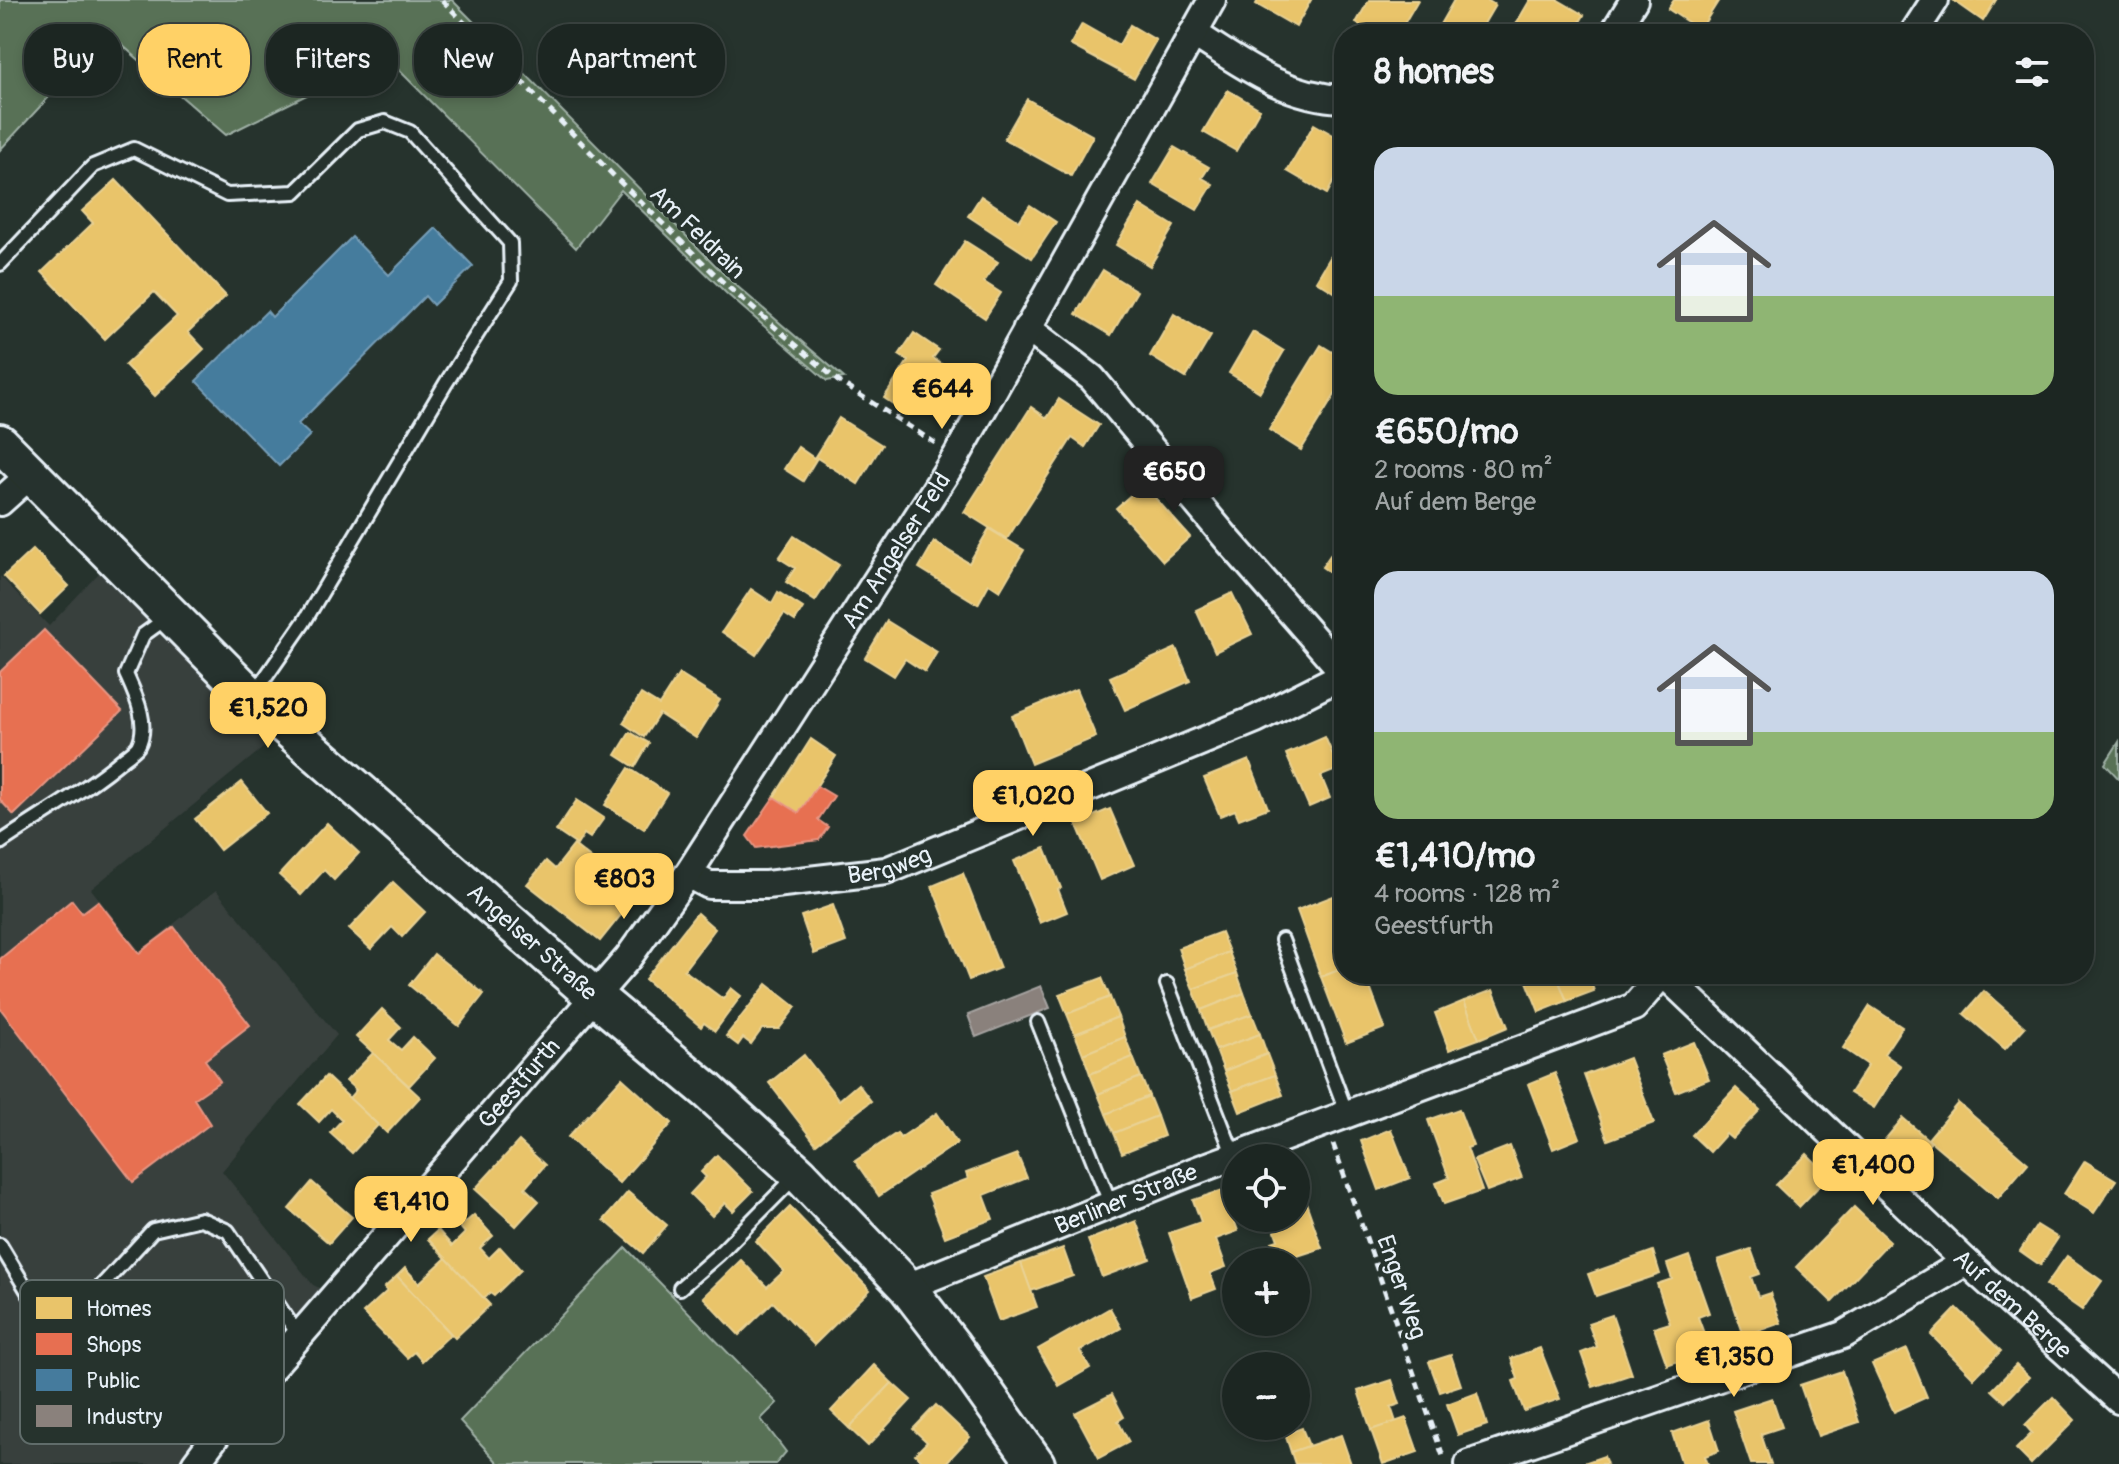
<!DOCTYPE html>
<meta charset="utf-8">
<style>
body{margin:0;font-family:Pangolin,sans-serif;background:#29322f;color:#f1f3f6;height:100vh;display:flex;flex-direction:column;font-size:30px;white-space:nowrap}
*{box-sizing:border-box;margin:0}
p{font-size:26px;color:#a0a5a5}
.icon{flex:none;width:44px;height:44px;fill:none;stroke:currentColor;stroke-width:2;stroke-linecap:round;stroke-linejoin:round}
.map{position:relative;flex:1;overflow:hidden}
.drawer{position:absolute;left:1334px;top:24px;width:760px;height:960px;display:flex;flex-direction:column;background:#1c2622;border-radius:32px;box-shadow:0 4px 12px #0003,0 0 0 2px #3a4340}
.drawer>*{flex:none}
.guide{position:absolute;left:24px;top:24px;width:760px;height:72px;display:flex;gap:16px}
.tools{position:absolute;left:1222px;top:1144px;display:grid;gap:16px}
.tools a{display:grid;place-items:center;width:88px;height:88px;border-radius:50%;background:#1c2622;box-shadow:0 4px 12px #0003,0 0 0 2px #3a4340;font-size:40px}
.price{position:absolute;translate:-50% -68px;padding:0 18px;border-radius:16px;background:#ffd166;color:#111;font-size:26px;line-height:52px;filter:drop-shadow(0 2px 4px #0008)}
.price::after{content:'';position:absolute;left:50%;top:48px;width:24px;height:18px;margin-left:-12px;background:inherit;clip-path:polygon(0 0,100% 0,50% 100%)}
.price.current{background:#222;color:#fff}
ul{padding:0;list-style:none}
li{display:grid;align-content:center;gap:16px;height:424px;padding:0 40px}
li span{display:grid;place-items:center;height:248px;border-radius:24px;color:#555}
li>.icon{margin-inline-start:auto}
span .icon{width:144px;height:144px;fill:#fffc;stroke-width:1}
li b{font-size:34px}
h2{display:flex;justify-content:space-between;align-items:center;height:96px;padding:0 40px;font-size:34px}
.chip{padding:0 28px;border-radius:32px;background:#1c2622;box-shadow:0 4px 12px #0003,0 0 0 2px #3a4340;font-size:28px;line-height:72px}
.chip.current{background:#ffd166;color:#111}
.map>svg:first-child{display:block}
.built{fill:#39403e}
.green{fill:#587156;stroke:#a0b1a7;stroke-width:2}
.homes{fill:#e9c46a;stroke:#e9d295;stroke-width:2}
.shops{fill:#e76f51;stroke:#e79683;stroke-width:2}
.public{fill:#457b9d;stroke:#769eb8;stroke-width:2}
.industry{fill:#8a817c;stroke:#a6a3a1;stroke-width:2}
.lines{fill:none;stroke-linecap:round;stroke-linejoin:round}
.service-casing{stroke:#e8f1f8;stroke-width:18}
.minor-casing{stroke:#e8f1f8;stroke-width:32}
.secondary-casing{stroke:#e8f1f8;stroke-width:42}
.path{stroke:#e8f1f8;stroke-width:5;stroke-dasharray:8 6;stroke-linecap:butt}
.service{stroke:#26332d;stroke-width:12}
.minor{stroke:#26332d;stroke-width:26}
.secondary{stroke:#26332d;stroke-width:36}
.labels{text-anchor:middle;stroke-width:8;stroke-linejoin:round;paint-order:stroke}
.street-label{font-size:24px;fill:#e8f1f8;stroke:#26332d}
.key{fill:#26332d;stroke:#606c6a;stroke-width:2}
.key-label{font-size:22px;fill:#e8f1f8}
</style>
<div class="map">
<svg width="2119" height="1464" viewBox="0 0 2119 1464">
<rect width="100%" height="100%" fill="#26332d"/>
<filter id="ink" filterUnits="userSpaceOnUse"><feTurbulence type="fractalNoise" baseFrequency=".0125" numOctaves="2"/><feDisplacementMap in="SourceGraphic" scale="16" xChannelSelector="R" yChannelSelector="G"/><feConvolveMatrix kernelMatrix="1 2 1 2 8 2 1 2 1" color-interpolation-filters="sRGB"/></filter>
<g filter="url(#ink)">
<path class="built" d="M99 573 269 743 91 889 140 951 216 890 337 1035 222 1171 313 1285 349 1302 240 1429 217 1464H0V576L49 626Z"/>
<g class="green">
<path d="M0 0H452L731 281 844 378 827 381 726 293 621 190 576 248 385 56 226 135 108 33 0 150Z"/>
<path d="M2119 742V779L2105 764Z"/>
<path d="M626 1248 777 1403 761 1419 786 1452 776 1464H499L460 1421Z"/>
</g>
<g class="homes">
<path d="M1258 0H1311L1296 27 1256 4Z"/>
<path d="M1369 0H1418L1398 34H1375L1356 23Z"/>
<path d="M1454 0H1487L1495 5 1478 34 1435 33Z"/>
<path d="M1530 0H1558L1584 15 1573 34H1510Z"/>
<path d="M1674 0H1719L1700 30 1668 9Z"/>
<path d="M1953 0H1996L1983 21Z"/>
<path d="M1659 23 1676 34H1652Z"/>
<path d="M1082 24 1119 45 1130 25 1156 40 1134 79 1070 45Z"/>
<path d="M1228 90 1260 109 1236 151 1203 132Z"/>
<path d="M1027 99 1093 136 1071 176 1004 139Z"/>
<path d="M1314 124 1344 141V181L1336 177 1327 194 1287 171Z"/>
<path d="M1174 147 1209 167 1202 178 1213 184 1197 210 1152 184Z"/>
<path d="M116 180 226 296 188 332 204 349 155 396 125 365 177 316 154 292 105 339 42 272 93 223 82 211Z"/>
<path d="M981 196 1019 221 1030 205 1056 222 1032 258 968 216Z"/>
<path d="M1140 205 1174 226 1150 266 1116 245Z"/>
<path d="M1344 234V298L1316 281Z"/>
<path d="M965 241 998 262 984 282 1001 293 985 318 936 285Z"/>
<path d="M1103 270 1137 291 1111 335 1076 314Z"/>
<path d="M1174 314 1211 336 1186 378 1150 356Z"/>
<path d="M1253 332 1284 351 1260 392 1229 373Z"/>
<path d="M914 333 939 350 933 358 960 377 937 411 917 398 907 413 884 398 908 361 899 355Z"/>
<path d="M1321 345 1344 359V380L1301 450 1269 430Z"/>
<path d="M1059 399 1099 425 1085 447 1072 438 1007 539 964 512 1031 407 1047 418Z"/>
<path d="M839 418 882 445 858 484 817 458 803 481 784 469 798 447 814 458Z"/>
<path d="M1143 484 1190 537 1163 561 1116 508Z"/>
<path d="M989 529 1024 550 1000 591 989 584 978 604 919 568 934 542 969 563Z"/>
<path d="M1344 535V583L1322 567Z"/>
<path d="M794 536 839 565 815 601 786 582 795 568 779 558Z"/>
<path d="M33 549 69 586 40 614 4 576Z"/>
<path d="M751 589 772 603 778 592 803 608 795 621 784 614 756 655 722 632Z"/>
<path d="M1232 593 1252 634 1215 652 1196 610Z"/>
<path d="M887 621 937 652 925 672 905 659 894 676 865 658Z"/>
<path d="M1176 648 1190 681 1125 710 1110 677Z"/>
<path d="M679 674 720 700 696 738 659 714 644 737 623 723 641 694 659 705Z"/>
<path d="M1076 689 1096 737 1031 764 1012 716Z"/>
<path d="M630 732 649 743 635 767 616 755Z"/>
<path d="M1325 737 1339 769 1321 776 1330 798 1309 807 1286 754Z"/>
<path d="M811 739 836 756 799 813 774 797Z"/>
<path d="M1249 760 1268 808 1239 819 1235 810 1220 816 1204 778Z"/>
<path d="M629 768 667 793 644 829 605 805Z"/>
<path d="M242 782 267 813 220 850 195 819Z"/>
<path d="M577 800 604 818 590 838 584 834 577 845 556 831Z"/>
<path d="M1110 809 1134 865 1100 880 1076 823Z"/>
<path d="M327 823 359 853 334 880 324 870 301 895 279 875Z"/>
<path d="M574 845 637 895 600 941 527 884 546 861 555 869Z"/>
<path d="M1045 848 1061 888 1058 889 1067 912 1040 923 1014 861Z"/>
<path d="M963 873 1000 968 969 980 932 886Z"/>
<path d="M393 882 425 912 402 937 392 927 371 949 349 929Z"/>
<path d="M1336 895 1344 918V968L1321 977 1297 910Z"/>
<path d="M833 905 846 942 814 954 801 916Z"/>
<path d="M697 913 715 929 684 970 723 999 731 988 741 996 715 1031 704 1023 701 1027 645 979Z"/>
<path d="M1221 932 1229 952 1185 969 1178 948Z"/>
<path d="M1229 952 1237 973 1193 989 1185 969Z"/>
<path d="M434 954 484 994 459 1026 409 985Z"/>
<path d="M1344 968V974H1365L1385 1028 1346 1043 1321 977Z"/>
<path d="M1237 973 1244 993 1201 1010 1193 989Z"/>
<path d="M1524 974H1556L1567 1001 1539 1012Z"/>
<path d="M1556 974H1588L1594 991 1567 1001Z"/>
<path d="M1102 978 1110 997 1067 1014 1059 994Z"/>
<path d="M767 984 796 1007 779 1029H762L751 1044 743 1038 738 1045 726 1036Z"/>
<path d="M1493 990 1508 1027 1479 1039 1464 1001Z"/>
<path d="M1984 991 2025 1027 2005 1049 1964 1014Z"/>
<path d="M1244 993 1252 1014 1208 1030 1201 1010Z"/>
<path d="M1110 997 1118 1017 1075 1034 1067 1014Z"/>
<path d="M1464 1001 1479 1039 1449 1050 1435 1013Z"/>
<path d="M1870 1006 1902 1027 1884 1054 1901 1066 1874 1108 1850 1093 1868 1065 1843 1048Z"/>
<path d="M382 1009 401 1027 389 1040 401 1050 413 1037 435 1058 409 1086 356 1037Z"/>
<path d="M1252 1014 1260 1034 1216 1050 1208 1030Z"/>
<path d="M1118 1017 1125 1037 1083 1054 1075 1034Z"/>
<path d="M1260 1034 1267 1054 1224 1071 1216 1050Z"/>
<path d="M1125 1037 1133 1057 1090 1074 1083 1054Z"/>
<path d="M1694 1042 1709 1079 1676 1092 1661 1055Z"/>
<path d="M373 1053 420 1097 387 1133 349 1098 356 1090 346 1081Z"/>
<path d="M1267 1054 1275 1075 1232 1091 1224 1071Z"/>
<path d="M804 1055 839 1100 858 1084 871 1101 816 1144 769 1083Z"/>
<path d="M1133 1057 1141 1077 1098 1094 1090 1074Z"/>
<path d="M1629 1058 1654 1123 1608 1140 1584 1075Z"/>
<path d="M1555 1073 1580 1138 1553 1149 1528 1084Z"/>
<path d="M1275 1075 1283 1095 1240 1112 1232 1091Z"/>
<path d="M326 1076 378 1125 352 1153 330 1133 342 1120 331 1109 319 1122 300 1104Z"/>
<path d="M1141 1077 1149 1096 1106 1114 1098 1094Z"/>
<path d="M622 1078 672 1123 619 1183 568 1137Z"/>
<path d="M1736 1088 1760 1110 1732 1139 1726 1134 1710 1152 1692 1135Z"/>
<path d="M1149 1096 1157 1116 1114 1133 1106 1114Z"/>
<path d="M1958 1103 2028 1163 1998 1198 1928 1139Z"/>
<path d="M1459 1109 1473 1146 1467 1148 1482 1191 1444 1204 1436 1183 1449 1178 1428 1120Z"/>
<path d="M937 1113 957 1143 879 1196 855 1161 897 1133 900 1138Z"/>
<path d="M1157 1116 1164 1136 1122 1153 1114 1133Z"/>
<path d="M1903 1118 1931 1142 1905 1171 1878 1148Z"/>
<path d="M1391 1129 1410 1178 1379 1190 1361 1141Z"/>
<path d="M519 1141 545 1165 525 1188 539 1201 516 1226 475 1189Z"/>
<path d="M1510 1146 1522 1178 1487 1191 1474 1160Z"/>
<path d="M1017 1154 1027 1178 984 1195 993 1219 945 1237 928 1194 968 1179 966 1173Z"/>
<path d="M1807 1154 1829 1176 1799 1207 1776 1185Z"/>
<path d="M717 1155 753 1191 733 1211 725 1203 712 1216 690 1194 706 1177 701 1172Z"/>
<path d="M2085 1161 2116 1180 2094 1213 2064 1194Z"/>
<path d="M1296 1174 1322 1248 1279 1262 1272 1242 1278 1240 1270 1218H1296Z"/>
<path d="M312 1182 352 1217 329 1243 289 1209Z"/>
<path d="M1223 1190 1238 1231 1216 1239 1226 1267 1210 1273 1216 1289 1192 1298 1169 1233 1201 1222 1193 1200Z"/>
<path d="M628 1192 667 1225 643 1253 604 1220Z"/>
<path d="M790 1207 870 1290 814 1345 773 1302 739 1335 703 1297 741 1260 767 1287 784 1271 756 1241Z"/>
<path d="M1854 1207 1890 1241 1832 1302 1796 1267Z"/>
<path d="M474 1215 493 1236 480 1248 489 1258 500 1247 521 1270 494 1296 490 1293 484 1299 428 1239 438 1230 452 1246 465 1233 460 1227Z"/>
<path d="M1136 1221 1150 1259 1102 1277 1088 1240Z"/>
<path d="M2037 1225 2058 1238 2040 1265 2020 1251Z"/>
<path d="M1063 1248 1073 1276 1031 1291 1021 1263Z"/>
<path d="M1751 1249 1760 1274 1751 1277 1758 1297 1770 1293 1781 1323 1744 1336 1718 1260Z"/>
<path d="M1653 1251 1660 1274 1596 1296 1588 1274Z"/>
<path d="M1689 1256 1709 1313 1698 1317 1710 1350 1667 1365 1654 1328 1670 1323 1657 1284 1672 1279 1667 1264Z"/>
<path d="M2067 1256 2102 1281 2082 1310 2046 1285Z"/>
<path d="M446 1258 490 1305 455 1338 397 1276 405 1268 419 1283Z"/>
<path d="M1021 1263 1037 1307 999 1321 983 1277Z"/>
<path d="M397 1276 451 1334 422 1361 414 1352 407 1358 363 1313 387 1291 384 1288Z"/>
<path d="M1110 1308 1121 1328 1080 1351 1090 1368 1059 1386 1038 1349Z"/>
<path d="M1957 1308 2001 1351 1974 1378 1931 1335Z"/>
<path d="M1612 1315 1632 1374 1593 1387 1581 1353 1597 1347 1588 1323Z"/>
<path d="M1540 1348 1560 1399 1524 1411 1513 1381 1518 1379 1511 1358Z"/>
<path d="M1907 1349 1927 1397 1894 1412 1872 1364Z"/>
<path d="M1451 1355 1461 1385 1440 1392 1429 1362Z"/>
<path d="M874 1365 892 1383 849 1428 831 1411Z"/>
<path d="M2016 1365 2029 1377 2005 1402 1992 1390Z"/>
<path d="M1842 1371 1859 1422 1818 1436 1800 1385Z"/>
<path d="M1392 1380 1400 1404 1391 1407 1396 1422 1371 1430 1358 1391Z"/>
<path d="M892 1383 911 1400 868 1446 849 1428Z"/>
<path d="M1477 1393 1487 1425 1458 1435 1447 1404Z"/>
<path d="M1112 1394 1124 1417 1118 1421 1129 1442 1099 1458 1075 1413Z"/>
<path d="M2053 1397 2075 1420 2031 1464 2016 1449 2032 1433 2025 1425Z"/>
<path d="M1772 1398 1782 1427 1761 1434 1771 1464H1751L1733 1411Z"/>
<path d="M936 1405 970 1437 945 1464H925L915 1454 927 1442 913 1429Z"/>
<path d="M1406 1418 1418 1452 1383 1464 1371 1430Z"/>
<path d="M1709 1420 1719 1451 1705 1456 1708 1464H1682L1672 1433Z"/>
<path d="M1302 1428 1309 1446 1291 1452 1285 1434Z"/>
<path d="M1341 1435 1351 1464H1295L1291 1452Z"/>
<path d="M1604 1456 1607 1464H1581Z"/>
</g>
<g class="shops">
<path d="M44 630 122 711 14 815 0 800V672Z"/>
<path d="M817 786 834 796 818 820 828 827 819 840 756 848 747 836 774 797 799 813Z"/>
<path d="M72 900 82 913 98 901 139 953 174 927 250 1025 205 1060 220 1081 194 1099 210 1124 133 1182 0 1008V959Z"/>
</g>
<path class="public" d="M436 228 473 266 433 305 425 296 298 424 310 435 279 466 196 381 267 311 272 317 352 237 389 275Z"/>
<path class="industry" d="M1041 986 1050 1008 976 1037 968 1015Z"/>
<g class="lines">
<g class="service-casing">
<g id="service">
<path d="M0 264 93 166 134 149 227 195 295 192 358 130 385 122 410 132 510 243 511 281 446 383 304 622 254 694"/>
<path d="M0 843C41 815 86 790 124 758 128 755 135 750 138 746 150 724 135 694 126 674L143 635 168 617"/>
<path d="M1282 940 1347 1114"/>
<path d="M1167 984 1234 1156"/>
<path d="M1038 1022 1111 1205"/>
<path d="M0 1245 30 1295 58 1311 83 1306 153 1230 201 1219 228 1231 299 1336"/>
<path d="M680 1288 719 1254 796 1176"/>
</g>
</g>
<g class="minor-casing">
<g id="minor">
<path d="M1193 33C1242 64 1284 97 1344 99"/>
<path d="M1613 34 1634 0"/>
<path d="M1913 34 1935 0"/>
<path d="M1027 328 1092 378 1227 539 1344 673"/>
<path d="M0 502 30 475"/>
<path id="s1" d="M688 874 709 885H766L886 871 1256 719 1337 678 1340 669"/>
<path id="s2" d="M1664 974 1966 1262 2119 1400"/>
<path id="s3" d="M907 1287 1192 1172 1634 1007 1662 974"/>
<path id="s4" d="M195 1464 235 1410 628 958 688 874 956 457 1212 0"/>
<path d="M1469 1464 1843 1335 1966 1262"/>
</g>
</g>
<g class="secondary-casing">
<g id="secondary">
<path id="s5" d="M0 443 252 697 594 996 708 1091 799 1174 907 1287 951 1344 1036 1464"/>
</g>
</g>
<g class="path">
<path d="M442 0 613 175 727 286 838 381 935 443"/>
<path d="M1333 1144 1444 1459"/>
</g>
<use href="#service" class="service"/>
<use href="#minor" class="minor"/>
<use href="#secondary" class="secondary"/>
</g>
</g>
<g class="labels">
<g class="street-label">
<text transform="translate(698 232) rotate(44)" y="8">Am Feldrain</text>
<text dy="8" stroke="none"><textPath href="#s4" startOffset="1154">Am Angelser Feld</textPath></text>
<text dy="8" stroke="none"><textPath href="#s1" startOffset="206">Bergweg</textPath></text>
<text dy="8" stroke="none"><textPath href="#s5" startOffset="730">Angelser Straße</textPath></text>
<text dy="8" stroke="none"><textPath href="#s4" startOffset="500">Geestfurth</textPath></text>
<text dy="8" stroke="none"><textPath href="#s3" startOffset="236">Berliner Straße</textPath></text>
<text transform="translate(1402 1287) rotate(71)" y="8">Enger Weg</text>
<text dy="8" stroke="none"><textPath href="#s2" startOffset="480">Auf dem Berge</textPath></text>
</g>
</g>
<rect x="20" y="1280" width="264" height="164" rx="12" class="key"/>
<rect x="36" y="1297" width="36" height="22" fill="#e9c46a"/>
<rect x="36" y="1333" width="36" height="22" fill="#e76f51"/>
<rect x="36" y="1369" width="36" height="22" fill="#457b9d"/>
<rect x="36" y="1405" width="36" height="22" fill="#8a817c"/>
<g class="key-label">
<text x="86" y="1316">Homes</text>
<text x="86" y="1352">Shops</text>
<text x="86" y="1388">Public</text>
<text x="86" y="1424">Industry</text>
</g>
</svg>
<div class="tools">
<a><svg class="icon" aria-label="locate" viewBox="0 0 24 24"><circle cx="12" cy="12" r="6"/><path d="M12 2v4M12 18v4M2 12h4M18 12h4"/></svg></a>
<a>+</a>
<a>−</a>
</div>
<b class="price" style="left:942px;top:431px">€644</b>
<b class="price current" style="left:1174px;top:514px">€650</b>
<b class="price" style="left:268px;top:750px">€1,520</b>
<b class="price" style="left:1033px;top:838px">€1,020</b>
<b class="price" style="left:624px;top:921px">€803</b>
<b class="price" style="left:1873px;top:1207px">€1,400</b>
<b class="price" style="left:411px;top:1244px">€1,410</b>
<b class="price" style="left:1734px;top:1399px">€1,350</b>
<div class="guide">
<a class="chip">Buy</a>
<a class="chip current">Rent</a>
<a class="chip">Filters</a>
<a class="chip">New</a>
<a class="chip">Apartment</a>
</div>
<section class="drawer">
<h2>8 homes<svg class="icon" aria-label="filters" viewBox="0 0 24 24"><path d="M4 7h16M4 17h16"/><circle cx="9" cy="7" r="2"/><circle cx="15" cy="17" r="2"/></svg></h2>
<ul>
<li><span style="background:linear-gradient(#c9d6e8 60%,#8fb573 0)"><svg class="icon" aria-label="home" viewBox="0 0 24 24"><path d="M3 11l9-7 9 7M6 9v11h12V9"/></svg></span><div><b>€650/mo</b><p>2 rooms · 80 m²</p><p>Auf dem Berge</p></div></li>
<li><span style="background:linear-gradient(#c9d6e8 65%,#8fb573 0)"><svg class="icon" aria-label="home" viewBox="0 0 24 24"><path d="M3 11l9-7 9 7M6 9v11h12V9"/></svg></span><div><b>€1,410/mo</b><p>4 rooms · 128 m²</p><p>Geestfurth</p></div></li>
</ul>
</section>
</div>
